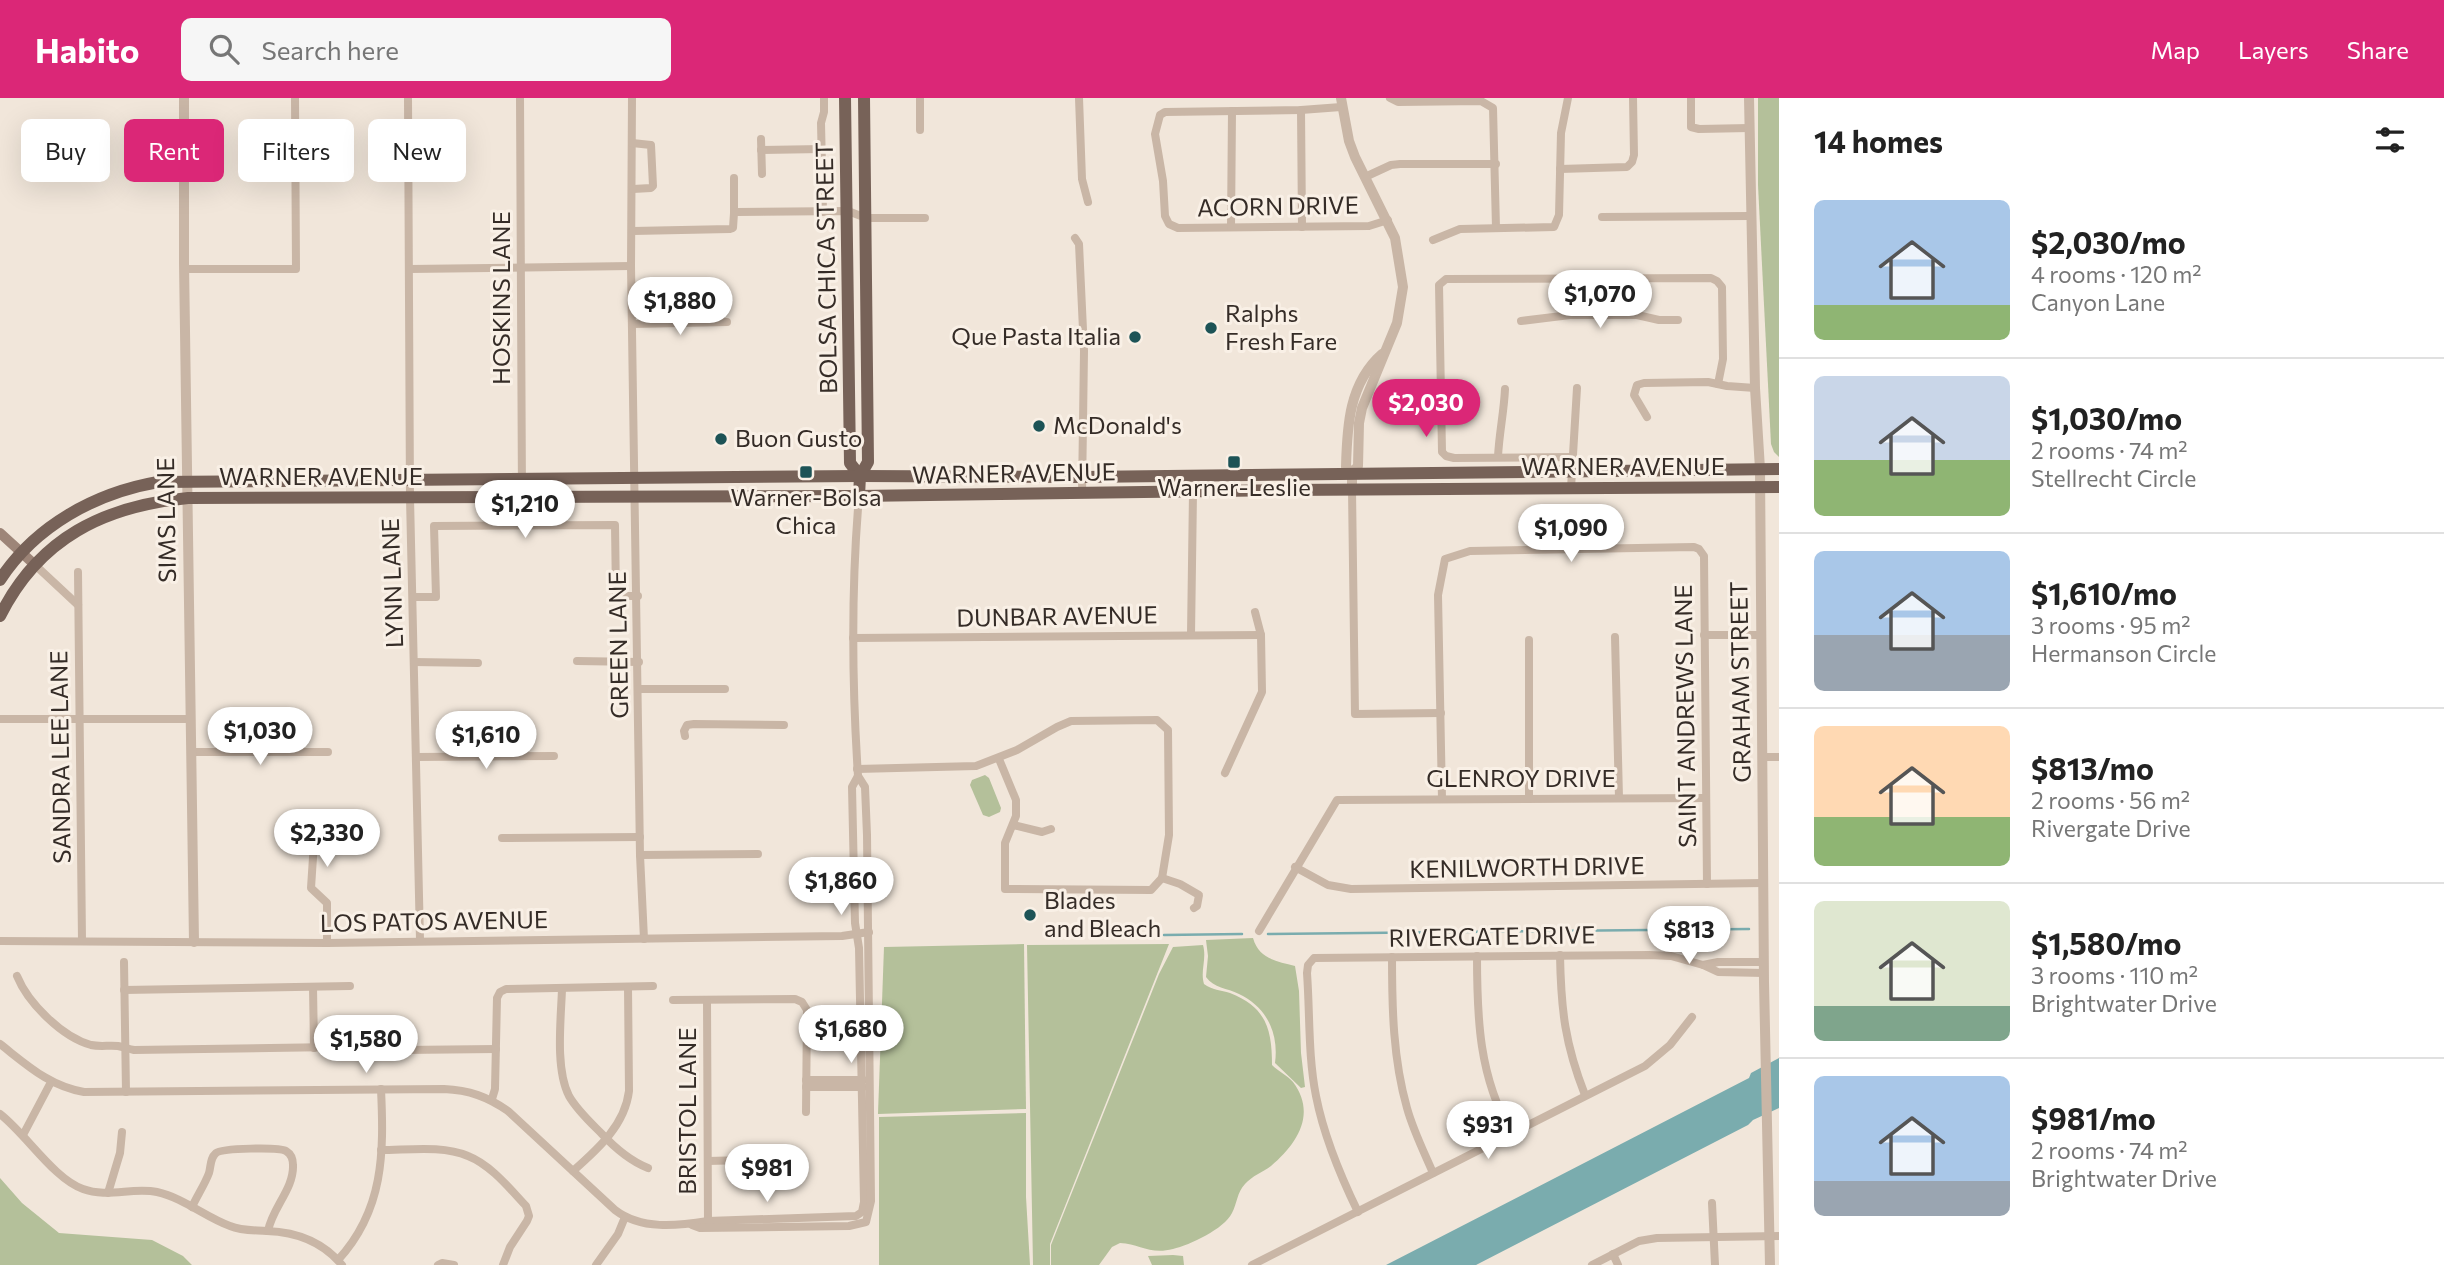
<!DOCTYPE html>
<meta charset="utf-8">
<style>
body{margin:0;font-family:Commissioner,sans-serif;background:#f6f6f6;color:#222;height:100vh;display:flex;flex-direction:column;font-size:26px;white-space:nowrap}
*{box-sizing:border-box;margin:0}
p{font-size:23px;color:#767676}
.icon{flex:none;width:38px;height:38px;fill:none;stroke:currentColor;stroke-width:2;stroke-linecap:round;stroke-linejoin:round}
.map{position:relative;flex:1;overflow:hidden}
.sheet{display:flex;flex-direction:column;background:#fff;width:665px}
.sheet>*{flex:none}
.guide{position:absolute;left:21px;top:21px;width:665px;height:63px;display:flex;gap:14px}
.price{position:absolute;translate:-50% -60px;padding:0 16px;border-radius:24px;background:#fff;color:#222;font-size:23px;line-height:46px;filter:drop-shadow(0 2px 4px #0008)}
.price::after{content:'';position:absolute;left:50%;top:42px;width:21px;height:16px;margin-left:-10px;background:inherit;clip-path:polygon(0 0,100% 0,50% 100%)}
.price.on{background:#db2777;color:#fff}
ul{padding:0;list-style:none}
li{display:flex;align-items:center;gap:21px;height:175px;padding:0 35px}
li+li{border-top:2px solid #e0e0e0}
li span{display:grid;place-items:center;flex:none;width:196px;height:140px;border-radius:10px;color:#555}
li>.icon{margin-inline-start:auto}
span .icon{width:84px;height:84px;fill:#fffc;stroke-width:1}
li b{font-size:30px}
h2{display:flex;justify-content:space-between;align-items:center;height:84px;padding:0 35px;font-size:30px}
.chip{padding:0 24px;border-radius:10px;background:#fff;box-shadow:0 7px 28px #0002;font-size:24px;line-height:63px}
.chip.on{background:#db2777;color:#fff}
header{display:flex;align-items:center;gap:42px;box-sizing:border-box;height:98px;padding:0 35px;background:#db2777;color:#fff}
header strong{font-size:33px}
nav{display:flex;gap:38px;margin-inline-start:auto;font-size:24px}
.search{width:490px;height:63px;background:#f6f6f6;display:flex;align-items:center;gap:18px;box-sizing:border-box;padding:0 24px;border-radius:10px;color:#767676;font-size:26px}
main{display:flex;flex:1;min-height:0}
.map>svg:first-child{display:block}
.green{fill:#b4c09a}
.water{fill:#7aacae}
.lines{fill:none;stroke-linecap:round;stroke-linejoin:round}
.stream{stroke:#7aacae;stroke-width:2.5}
.minor{stroke:#c9b6a6;stroke-width:8}
.tertiary{stroke:#c9b6a6;stroke-width:10}
.secondary{stroke:#9d8578;stroke-width:10}
.primary{stroke:#776258;stroke-width:12}
.poi-dot{fill:#1d5356;stroke:#f9f0e6;stroke-width:2.5}
.labels{text-anchor:middle;stroke-width:6;stroke-linejoin:round;paint-order:stroke}
.street-label{font-size:24px;fill:#352c27;stroke:#f9f0e6}
.poi-label{font-size:24px;fill:#352c27;stroke:#f9f0e6;text-anchor:start}
</style>
<header>
<strong>Habito</strong>
<div class="search"><svg class="icon" aria-label="search" viewBox="0 0 24 24"><circle cx="10" cy="10" r="6"/><path d="M15 15l6 6"/></svg>Search here</div>
<nav><a>Map</a><a>Layers</a><a>Share</a></nav>
</header>
<main>
<div class="map">
<svg width="1779" height="1167" viewBox="0 0 1779 1167">
<rect width="100%" height="100%" fill="#f1e6da"/>
<g class="green">
<path d="M1758 0H1779V359L1774 354 1771 346 1758 87Z"/>
<path d="M985 677 989 680 1001 710 1000 714 989 719 983 717 970 687 972 682Z"/>
<path d="M1253 840C1259 861 1276 863 1295 868L1299 893 1301 955 1305 989 1301 990 1275 965C1279 936 1267 909 1239 896 1227 890 1214 890 1206 879L1208 858 1206 842Z"/>
<path d="M1024 846 1026 1011 878 1016 884 849Z"/>
<path d="M1169 846 1050 1146V1167H1033L1027 847Z"/>
<path d="M1203 847C1207 861 1200 873 1204 886 1212 892 1221 892 1230 895 1266 909 1272 931 1272 967 1278 973 1287 977 1293 984 1317 1016 1297 1046 1271 1068 1263 1074 1252 1078 1245 1086 1237 1094 1237 1106 1232 1115 1224 1131 1190 1147 1173 1151 1150 1157 1140 1146 1120 1145L1112 1149 1099 1167H1051V1147L1159 876 1173 849Z"/>
<path d="M1026 1015V1099L1030 1167H879V1019Z"/>
<path d="M0 1080 22 1105 59 1135 152 1142 183 1158 192 1167H0Z"/>
<path d="M1173 1157 1183 1158 1184 1167H1152L1148 1158Z"/>
</g>
<path class="water" d="M1779 960V1010L1753 1022 1748 1027 1476 1167H1386L1749 980 1751 975Z"/>
<g class="lines">
<g class="stream">
<path d="M1268 836 1749 831"/>
<path d="M1164 837 1242 836"/>
</g>
<g class="minor">
<path d="M408 0 410 400 420 842"/>
<path d="M520 0 522 400"/>
<path d="M632 0 631 168 640 757 644 841"/>
<path d="M920 0V32"/>
<path d="M1079 0 1082 81 1088 104"/>
<path d="M1390 0 1398 4 1481 3 1493 10 1496 130"/>
<path d="M1691 0V29L1699 31 1749 30"/>
<path d="M1341 9 1301 12 1165 14 1160 17 1155 36 1163 83 1165 118 1169 126 1178 130 1369 128 1388 122"/>
<path d="M1301 12 1302 129"/>
<path d="M761 41 762 76"/>
<path d="M632 45 651 47 653 88 651 90 633 91"/>
<path d="M761 52 822 51"/>
<path d="M1560 71 1627 69 1632 64 1634 57 1633 0"/>
<path d="M1365 79 1391 67 1400 66H1496"/>
<path d="M734 80V115"/>
<path d="M823 114 821 25 824 14V0"/>
<path d="M1602 119 1750 118"/>
<path d="M1231 129 1232 13"/>
<path d="M633 133 730 131 733 130 734 115 737 114 848 113 866 120H925"/>
<path d="M1075 140 1079 146 1084 253 1082 396"/>
<path d="M1433 142 1460 131 1554 129 1559 117 1561 35 1568 0"/>
<path d="M184 171H296L295 0"/>
<path d="M410 171 631 168"/>
<path d="M1597 182V217"/>
<path d="M1521 223 1570 217H1637L1659 222H1678"/>
<path d="M633 226 727 224"/>
<path d="M1647 319 1634 297 1637 287 1644 285 1708 284 1727 288 1755 290"/>
<path d="M1498 359C1499 336 1504 314 1505 291"/>
<path d="M1573 359 1454 360 1446 358 1442 354 1439 187 1446 181 1711 180 1717 183 1722 189 1723 261 1718 286"/>
<path d="M1182 377 1193 395 1191 537"/>
<path d="M1571 390 1577 290"/>
<path d="M1352 392 1355 616 1441 615"/>
<path d="M34 466 78 507"/>
<path d="M78 474 82 843"/>
<path d="M413 499H436L434 428 615 427 616 498H638"/>
<path d="M1704 537H1760"/>
<path d="M1615 539 1619 700"/>
<path d="M853 540 1261 537"/>
<path d="M1529 542V701"/>
<path d="M577 563 639 564"/>
<path d="M414 564 478 565"/>
<path d="M639 591H725"/>
<path d="M0 621H191"/>
<path d="M685 638 684 633 687 627 694 626 784 627"/>
<path d="M192 654H328"/>
<path d="M417 659 554 658"/>
<path d="M1763 659H1779"/>
<path d="M999 661 1016 702V718L1005 745V791L1151 792 1162 780"/>
<path d="M857 671 976 668 1017 652 1057 629 1071 623 1157 622 1168 632 1169 737 1162 780"/>
<path d="M1225 675 1262 594 1261 537 1255 514"/>
<path d="M1442 701 1438 497 1445 461 1470 453 1694 449 1699 451 1704 458 1707 786"/>
<path d="M1013 727 1042 734 1051 731"/>
<path d="M502 740 640 739"/>
<path d="M314 744 311 790 327 805V845"/>
<path d="M640 757 758 756"/>
<path d="M1295 769 1328 787 1351 791 1763 785"/>
<path d="M1162 780 1180 786 1199 797 1197 808 1194 810"/>
<path d="M1259 833 1337 702 1705 700"/>
<path d="M0 843 327 845 842 838 869 834"/>
<path d="M1560 857C1561 912 1565 946 1585 997"/>
<path d="M1477 858C1477 920 1479 979 1511 1034"/>
<path d="M1392 859C1392 910 1393 961 1407 1010 1413 1032 1424 1054 1433 1075"/>
<path d="M124 864 126 994"/>
<path d="M1764 864H1718L1703 867 1718 874 1764 875"/>
<path d="M17 878C28 905 62 939 91 947 100 949 109 947 118 948 123 949 129 951 134 952L335 949"/>
<path d="M313 889 314 950"/>
<path d="M562 891C561 921 555 971 569 998 577 1012 589 1023 601 1035 614 1049 630 1063 648 1070"/>
<path d="M124 892 350 888"/>
<path d="M673 902 795 901 802 904 807 912 806 1014"/>
<path d="M707 902 708 1123"/>
<path d="M0 946C27 967 49 988 84 994L444 991C469 992 488 999 508 1013L615 1112C641 1132 677 1128 708 1123L856 1118 862 1114 864 1104 859 850 855 825 852 689 858 678C852 586 851 491 859 398"/>
<path d="M403 952 496 951"/>
<path d="M806 982H863"/>
<path d="M806 989H863"/>
<path d="M492 1001 495 991 497 900 500 894 506 891 653 888"/>
<path d="M0 1016C26 1036 54 1081 83 1091 107 1100 133 1089 157 1094 184 1100 205 1119 230 1128 242 1133 254 1132 267 1133 296 1134 323 1144 342 1167"/>
<path d="M23 1037 51 984"/>
<path d="M381 1052C408 1052 443 1047 468 1058 491 1067 510 1091 526 1108L529 1118 527 1123 510 1149 503 1167"/>
<path d="M708 1063 788 1061 801 1059"/>
<path d="M573 1073C598 1051 625 1027 629 993L628 889"/>
<path d="M108 1095 120 1055 122 1034"/>
<path d="M1712 1105 1715 1167"/>
<path d="M192 1109C197 1098 205 1086 209 1075 211 1068 210 1060 216 1055 222 1050 279 1049 286 1053 291 1056 293 1062 293 1067 294 1091 272 1110 268 1133"/>
<path d="M1358 1114C1340 1077 1324 1039 1316 998 1308 958 1310 916 1307 875L1308 867 1314 860 1649 857 1671 858 1703 867"/>
<path d="M692 1127 700 1130 849 1128 866 1124 871 1103 867 737 865 689 858 678"/>
<path d="M1613 1156 1618 1167"/>
<path d="M338 1162C384 1112 384 1055 381 991"/>
<path d="M438 1167 442 1165 454 1167"/>
<path d="M596 1167 618 1136 625 1119"/>
<path d="M1252 1167 1645 968 1670 947 1692 919"/>
<path d="M1592 1167 1639 1143 1657 1140 1779 1138"/>
</g>
<g class="tertiary">
<path d="M184 0V165L194 844"/>
<path d="M1341 0 1349 43 1355 59 1395 140 1403 189 1397 225 1362 310 1359 325 1358 368 1352 375"/>
<path d="M1749 0 1755 290 1760 371 1764 884 1770 1167"/>
<path d="M1352 392V375L1346 369C1347 328 1349 285 1382 256"/>
</g>
<path class="secondary" d="M0 435 34 466"/>
<g class="primary">
<path d="M845 0 850 365 860 378"/>
<path d="M859 398 860 378 868 364 864 0"/>
<path d="M0 482C35 428 95 395 158 384L860 378 1083 379 1779 371"/>
<path d="M0 518C39 440 104 408 188 400L859 398 1285 392 1779 389"/>
</g>
</g>
<g class="poi-dot">
<circle cx="1211" cy="230" r="7"/>
<circle cx="1135" cy="239" r="7"/>
<circle cx="1039" cy="328" r="7"/>
<circle cx="721" cy="341" r="7"/>
<rect x="1227" y="357" width="14" height="14" rx="3.5"/>
<rect x="799" y="367" width="14" height="14" rx="3.5"/>
<circle cx="1030" cy="817" r="7"/>
</g>
<g class="labels">
<g class="street-label">
<text transform="translate(1278 109) rotate(-1)" y="8">ACORN DRIVE</text>
<text transform="translate(827 170) rotate(-91)" y="8">BOLSA CHICA STREET</text>
<text transform="translate(502 200) rotate(-90)" y="8">HOSKINS LANE</text>
<text x="1623" y="377">WARNER AVENUE</text>
<text transform="translate(1014 376) rotate(-1)" y="8">WARNER AVENUE</text>
<text x="321" y="387">WARNER AVENUE</text>
<text transform="translate(167 422) rotate(-91)" y="8">SIMS LANE</text>
<text transform="translate(393 485) rotate(-92)" y="8">LYNN LANE</text>
<text transform="translate(1057 519) rotate(-1)" y="8">DUNBAR AVENUE</text>
<text transform="translate(619 547) rotate(-91)" y="8">GREEN LANE</text>
<text transform="translate(1741 584) rotate(-91)" y="8">GRAHAM STREET</text>
<text transform="translate(1686 618) rotate(-91)" y="8">SAINT ANDREWS LANE</text>
<text transform="translate(61 659) rotate(-91)" y="8">SANDRA LEE LANE</text>
<text x="1521" y="689">GLENROY DRIVE</text>
<text transform="translate(1527 770) rotate(-1)" y="8">KENILWORTH DRIVE</text>
<text transform="translate(434 824) rotate(-1)" y="8">LOS PATOS AVENUE</text>
<text transform="translate(1492 839) rotate(-1)" y="8">RIVERGATE DRIVE</text>
<text transform="translate(688 1013) rotate(-90)" y="8">BRISTOL LANE</text>
</g>
<g class="poi-label">
<text x="1225" y="224">Ralphs<tspan x="1225" dy="28">Fresh Fare</tspan></text>
<text x="1121" y="247" text-anchor="end">Que Pasta Italia</text>
<text x="1053" y="336">McDonald's</text>
<text x="735" y="349">Buon Gusto</text>
<text x="1234" y="398" text-anchor="middle">Warner-Leslie</text>
<text x="806" y="408" text-anchor="middle">Warner-Bolsa<tspan x="806" dy="28">Chica</tspan></text>
<text x="1044" y="811">Blades<tspan x="1044" dy="28">and Bleach</tspan></text>
</g>
</g>
</svg>
<b class="price" style="left:1600px;top:232px">$1,070</b>
<b class="price" style="left:680px;top:239px">$1,880</b>
<b class="price on" style="left:1426px;top:341px">$2,030</b>
<b class="price" style="left:525px;top:442px">$1,210</b>
<b class="price" style="left:1571px;top:466px">$1,090</b>
<b class="price" style="left:260px;top:669px">$1,030</b>
<b class="price" style="left:486px;top:673px">$1,610</b>
<b class="price" style="left:327px;top:771px">$2,330</b>
<b class="price" style="left:841px;top:819px">$1,860</b>
<b class="price" style="left:1689px;top:868px">$813</b>
<b class="price" style="left:851px;top:967px">$1,680</b>
<b class="price" style="left:366px;top:977px">$1,580</b>
<b class="price" style="left:1488px;top:1063px">$931</b>
<b class="price" style="left:767px;top:1106px">$981</b>
<div class="guide">
<a class="chip">Buy</a>
<a class="chip on">Rent</a>
<a class="chip">Filters</a>
<a class="chip">New</a>
</div>
</div>
<section class="sheet">
<h2>14 homes<svg class="icon" aria-label="filters" viewBox="0 0 24 24"><path d="M4 7h16M4 17h16"/><circle cx="9" cy="7" r="2"/><circle cx="15" cy="17" r="2"/></svg></h2>
<ul>
<li><span style="background:linear-gradient(#a9c7e8 75%,#8fb573 0)"><svg class="icon" aria-label="home" viewBox="0 0 24 24"><path d="M3 11l9-7 9 7M6 9v11h12V9"/></svg></span><div><b>$2,030/mo</b><p>4 rooms · 120 m²</p><p>Canyon Lane</p></div></li>
<li><span style="background:linear-gradient(#c9d6e8 60%,#8fb573 0)"><svg class="icon" aria-label="home" viewBox="0 0 24 24"><path d="M3 11l9-7 9 7M6 9v11h12V9"/></svg></span><div><b>$1,030/mo</b><p>2 rooms · 74 m²</p><p>Stellrecht Circle</p></div></li>
<li><span style="background:linear-gradient(#a9c7e8 60%,#9aa5b1 0)"><svg class="icon" aria-label="home" viewBox="0 0 24 24"><path d="M3 11l9-7 9 7M6 9v11h12V9"/></svg></span><div><b>$1,610/mo</b><p>3 rooms · 95 m²</p><p>Hermanson Circle</p></div></li>
<li><span style="background:linear-gradient(#ffd9b3 65%,#8fb573 0)"><svg class="icon" aria-label="home" viewBox="0 0 24 24"><path d="M3 11l9-7 9 7M6 9v11h12V9"/></svg></span><div><b>$813/mo</b><p>2 rooms · 56 m²</p><p>Rivergate Drive</p></div></li>
<li><span style="background:linear-gradient(#dfe7d0 75%,#7fa58c 0)"><svg class="icon" aria-label="home" viewBox="0 0 24 24"><path d="M3 11l9-7 9 7M6 9v11h12V9"/></svg></span><div><b>$1,580/mo</b><p>3 rooms · 110 m²</p><p>Brightwater Drive</p></div></li>
<li><span style="background:linear-gradient(#a9c7e8 75%,#9aa5b1 0)"><svg class="icon" aria-label="home" viewBox="0 0 24 24"><path d="M3 11l9-7 9 7M6 9v11h12V9"/></svg></span><div><b>$981/mo</b><p>2 rooms · 74 m²</p><p>Brightwater Drive</p></div></li>
</ul>
</section>
</main>
